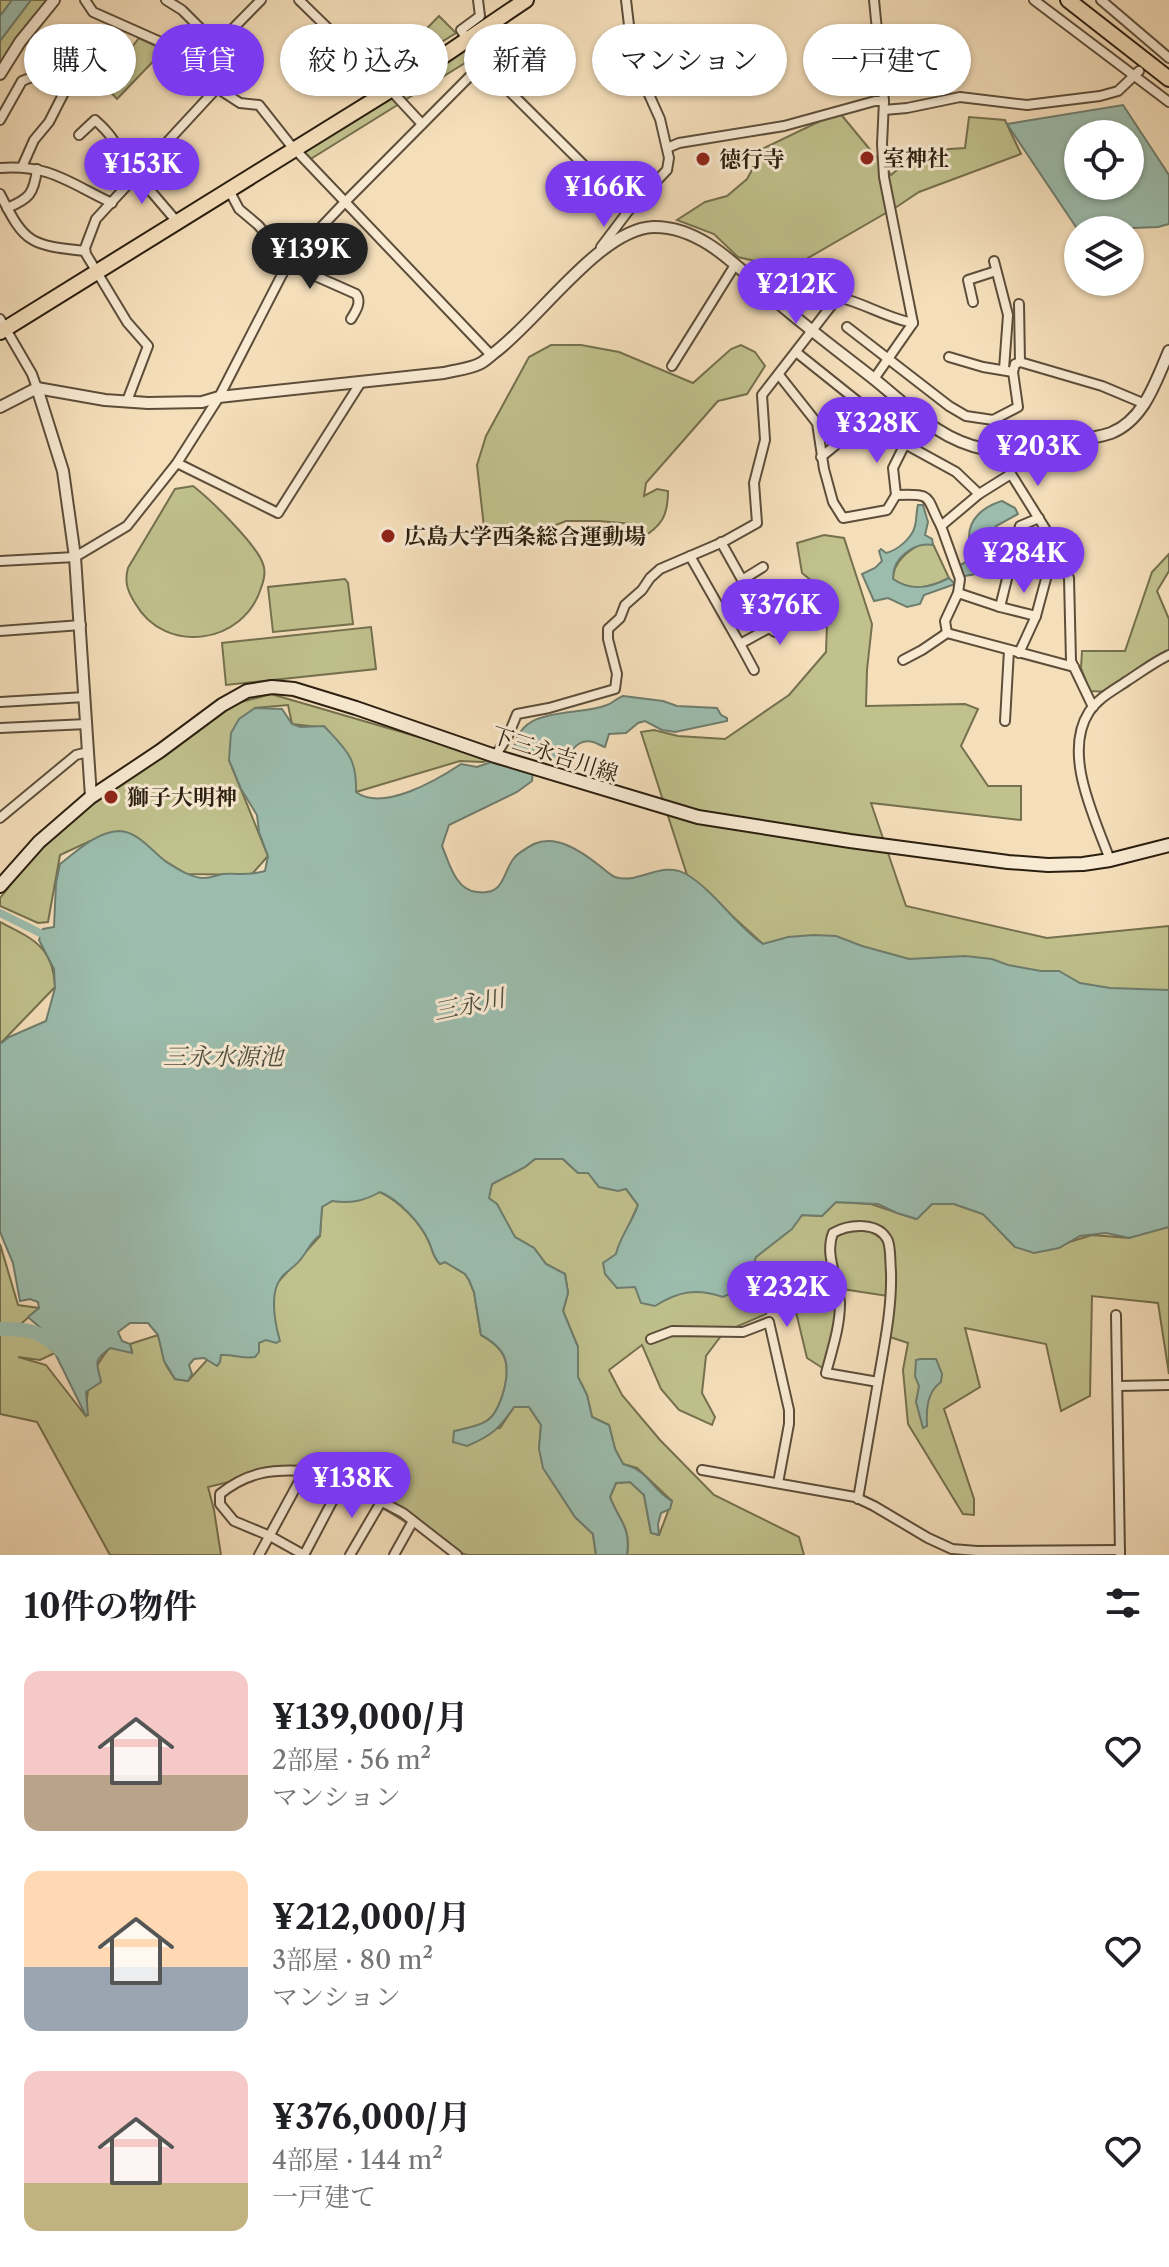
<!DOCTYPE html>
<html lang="ja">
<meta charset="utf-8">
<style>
body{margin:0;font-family:"Libre Caslon Text","Noto Serif JP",serif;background:#f6f6f6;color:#202124;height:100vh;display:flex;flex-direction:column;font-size:30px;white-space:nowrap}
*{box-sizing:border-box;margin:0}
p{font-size:26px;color:#757577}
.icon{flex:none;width:44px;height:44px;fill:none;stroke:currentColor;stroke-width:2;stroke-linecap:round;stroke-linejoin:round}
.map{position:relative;height:1555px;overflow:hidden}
.sheet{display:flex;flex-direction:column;background:#fff;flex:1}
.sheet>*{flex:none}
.hud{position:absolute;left:24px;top:24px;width:1122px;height:72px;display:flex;gap:16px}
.controls{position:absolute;left:1064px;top:120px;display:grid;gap:16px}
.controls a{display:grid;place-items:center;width:80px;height:80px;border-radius:50%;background:#fff;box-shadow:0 2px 6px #0004;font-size:40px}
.price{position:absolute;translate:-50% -68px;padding:0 18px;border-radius:28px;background:#7c3aed;color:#fff;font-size:26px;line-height:52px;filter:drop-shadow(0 2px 4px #0008)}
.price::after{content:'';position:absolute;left:50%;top:48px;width:24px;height:18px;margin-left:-12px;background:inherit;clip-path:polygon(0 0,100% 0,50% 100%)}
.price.active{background:#222;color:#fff}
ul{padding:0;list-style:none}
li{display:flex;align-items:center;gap:24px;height:200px;padding:0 24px}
li span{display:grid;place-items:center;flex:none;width:224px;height:160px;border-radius:16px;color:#555}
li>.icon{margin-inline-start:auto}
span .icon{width:96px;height:96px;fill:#fffc;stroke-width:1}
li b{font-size:34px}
h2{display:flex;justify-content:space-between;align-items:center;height:96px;padding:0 24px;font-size:34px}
.chip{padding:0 28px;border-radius:36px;background:#fff;box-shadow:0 2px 6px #0004;font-size:28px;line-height:72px}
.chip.active{background:#7c3aed;color:#fff}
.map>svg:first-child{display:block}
.green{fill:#c0c18d;stroke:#75704e;stroke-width:2}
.water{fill:#9cbdae;stroke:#6e7d6e;stroke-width:2;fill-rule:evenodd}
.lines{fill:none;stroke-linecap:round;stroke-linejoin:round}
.canal{stroke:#9cbdae;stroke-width:8}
.river{stroke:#9cbdae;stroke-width:14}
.minor-tunnel{stroke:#ccb899;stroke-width:8;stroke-dasharray:8 4;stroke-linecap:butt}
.minor-casing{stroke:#5d4e3a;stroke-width:12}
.tertiary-casing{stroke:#5d4e3a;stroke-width:14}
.secondary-casing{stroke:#2a1e0f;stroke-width:16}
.trunk-casing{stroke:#2a1e0f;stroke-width:18}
.minor{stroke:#f8ead3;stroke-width:8}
.tertiary{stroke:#f8ead3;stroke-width:10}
.secondary{stroke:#f8ead3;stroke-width:12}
.trunk{stroke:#f5dfbb;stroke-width:14}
.poi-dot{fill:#8f2418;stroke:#f8ead3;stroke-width:3}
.labels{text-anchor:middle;stroke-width:6;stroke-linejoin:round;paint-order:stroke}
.poi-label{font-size:22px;font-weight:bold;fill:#2a1e0f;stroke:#f8ead3;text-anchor:start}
.street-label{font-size:22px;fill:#2a1e0f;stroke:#f8ead3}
.water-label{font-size:24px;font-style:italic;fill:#4c4e3f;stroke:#f8ead3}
</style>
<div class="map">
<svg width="1169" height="1555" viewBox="0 0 1169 1555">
<rect width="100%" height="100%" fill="#f5dfbb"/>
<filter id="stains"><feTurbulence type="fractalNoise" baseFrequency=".0025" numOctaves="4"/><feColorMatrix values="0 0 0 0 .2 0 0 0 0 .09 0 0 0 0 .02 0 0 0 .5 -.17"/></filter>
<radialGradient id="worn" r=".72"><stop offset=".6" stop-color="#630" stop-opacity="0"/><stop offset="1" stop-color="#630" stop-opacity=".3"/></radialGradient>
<g class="green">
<path d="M0 0H55L0 74Z"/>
<path d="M439 16 456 33 383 78 381 75Z"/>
<path d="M139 38 164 50 117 99 107 88 114 70Z"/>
<path d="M462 51 467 52 473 58 405 100 399 94 400 90Z"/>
<path d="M389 96 394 97 399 104 309 160 304 154V148Z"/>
<path d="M839 112 891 175 919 151 965 148 969 117 1005 120 1021 154 919 192 898 206 789 269 738 257 714 234 677 220 705 202 727 196 747 179 764 148Z"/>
<path d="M551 345H581L619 352 693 383 731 349 741 345 755 352 765 366 747 394 718 401 646 483 644 496 657 489 668 491C668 516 662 526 640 539L631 524 599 521H566L538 532 485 536 477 465 486 436 529 357Z"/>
<path d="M193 486C210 499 257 545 263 564 266 571 264 580 261 588 244 644 165 656 135 603 128 592 124 582 128 568L175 489Z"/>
<path d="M824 535 844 538 872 624 867 670 866 706 965 704 978 709 961 746 988 786H1021V820L871 803 906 906 1047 938 1169 926V996L1059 989 909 959 822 936 763 944 687 875 641 732 654 730 678 736 725 739 789 695 826 652 828 594 802 573 797 543Z"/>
<path d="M923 543 933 544 949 578C930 588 911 592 893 579 893 562 908 550 923 543Z"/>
<path d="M1169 554V571L1157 591 1169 619V656L1111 692 1090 691 1081 668 1082 651H1125L1152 572Z"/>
<path d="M345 579 348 583 353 624 273 632 268 587Z"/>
<path d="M371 627 376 669 226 685 222 643Z"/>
<path d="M271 694 494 759 483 762 460 761 356 792 317 727 292 724 288 705 255 708 229 760 268 856 251 875 186 874 165 861 90 841 60 855 48 922 38 923 0 906V898L36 853 95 802 171 750 223 707Z"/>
<path d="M0 922C33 939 53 946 55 987L0 1044Z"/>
<path d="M535 1159H563L578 1173H588L626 1189 638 1205 616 1254 756 1257 787 1232 802 1215 822 1216 836 1202 871 1204 916 1219 932 1204H954L983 1214 1000 1231 1034 1253 1092 1235 1129 1238 1169 1224V1374L1158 1303 1092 1296 1090 1396 1061 1411 1046 1344 965 1328 980 1387 944 1409 974 1499V1515L963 1514 908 1424 903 1370 908 1343 884 1335 888 1296 842 1289 824 1369 807 1358 795 1308 794 1287 780 1284 766 1314 724 1332 706 1356 702 1393 715 1417 712 1425 679 1410 661 1389 642 1345 609 1370 622 1395 660 1440 714 1495 799 1537 804 1555H627C631 1526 619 1521 610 1497L616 1483 630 1482 644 1495 651 1533 659 1535 672 1501 637 1468 623 1464 615 1449 609 1425 592 1417 587 1395 578 1377V1347L563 1311 568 1293 565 1274 546 1264 534 1248 515 1237 488 1198 492 1184 525 1167Z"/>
<path d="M380 1192C399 1201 420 1222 429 1242 433 1250 432 1256 440 1264L445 1262 465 1274 469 1280 474 1292 481 1335C492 1341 504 1350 506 1363 509 1380 500 1414 485 1422 476 1427 463 1429 454 1431L500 1428 514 1407H529L541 1425 539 1449 575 1517 593 1534 596 1555H468L453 1551 309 1463 208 1487 214 1510 221 1555H110L37 1422 0 1414V1244L18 1305 39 1308 22 1323 55 1353 40 1360 18 1357 46 1365 85 1415C88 1384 89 1373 110 1347L132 1352 130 1344 158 1335 166 1365 175 1379 188 1381 320 1236 322 1207 332 1201Z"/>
</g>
<g class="water">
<path d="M12 0H31L0 41V16Z"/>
<path d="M1123 105 1169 175V224L1158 227 1078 230 1007 124ZM1078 134H1130V186H1078Z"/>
<path d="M1002 501 1015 508 1018 514 996 526 985 538 988 554 995 566 987 572 959 577V566L970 559C971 552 969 546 969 539 968 518 985 506 1002 501Z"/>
<path d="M918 505H923L928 522 925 535 932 539 933 545C914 542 892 558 893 579 911 592 930 588 949 578L955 584 924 595 920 604 907 607 888 598 874 601 862 574 875 568 882 561 879 551 881 549 886 553C898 550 912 538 915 526 917 518 916 512 918 505Z"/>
<path d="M623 696 663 701 677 706 717 708 721 715 727 718V721L675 732 662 730 645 721 638 723 626 733 609 734 605 747C601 746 597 743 593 742 576 737 571 756 559 761L514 749C520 704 578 717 607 705 613 703 617 698 623 696Z"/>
<path d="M255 708 282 709 292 724 300 727 324 726C346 750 357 757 356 792 383 812 437 780 461 764L477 767 497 760 533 771 532 781 517 792 449 825 442 846C449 862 455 890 477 892 505 896 502 873 514 858 517 854 528 847 534 844 557 834 582 852 600 866 604 869 610 875 615 877 638 885 661 860 686 874 716 892 735 925 763 944L788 937 814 935 836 936 862 946 909 959 965 956 992 959 1008 965 1041 971H1059L1080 983 1110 988 1169 990V1227L1129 1238 1106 1233 1080 1236 1059 1248 1034 1253 1015 1247 983 1214 954 1204H932L917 1219 897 1213 878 1204 836 1202 822 1216 802 1215 792 1229 756 1257 746 1286 723 1297C696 1288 679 1291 655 1306L641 1303 635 1287 617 1288 605 1274 603 1263 616 1254C620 1236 632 1223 638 1205L626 1189 618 1191 599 1187 588 1173H578L563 1159H535L525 1167 492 1184 489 1198 497 1204 515 1237 534 1248 546 1264 565 1274 568 1293 563 1311 578 1347V1377L587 1395 592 1417 609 1425 615 1449 623 1464C652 1472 650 1489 672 1501L670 1509 661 1513 658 1524 659 1535 651 1533 644 1495 630 1482 616 1483 610 1497C619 1521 631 1526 627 1555H596L593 1534 575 1517 543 1468 539 1449 541 1425 529 1407H514C499 1429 491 1436 467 1446L453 1442 454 1431C463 1429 476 1427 485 1422 500 1414 509 1380 506 1363 504 1350 492 1341 481 1335L474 1292 469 1280 465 1274 445 1262 440 1264C433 1257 433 1251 429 1242 421 1223 399 1200 380 1192 364 1201 350 1204 332 1201L322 1207 320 1235C310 1242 308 1251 300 1260 295 1267 286 1271 281 1278 269 1293 275 1324 280 1341L276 1343 266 1340 259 1343V1352L255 1357C242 1359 233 1354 221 1355L220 1362 217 1366 204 1358 194 1359 189 1365 192 1374 188 1381 175 1379 164 1361 158 1335 148 1323H130L118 1332 122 1341 130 1344 132 1353 110 1348C92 1362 97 1362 101 1382L86 1392 88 1415 86 1416 44 1331 28 1317 39 1308 38 1302 30 1299 20 1301 13 1263 0 1232V1044L9 1037 46 1021 55 988 54 969 39 940 43 929 54 927 56 883 60 864C77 851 96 832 119 831 137 831 152 851 165 861 176 868 191 878 204 878 210 878 217 875 223 874 239 873 249 876 265 871L268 856 259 832 257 815 241 789 229 760 231 733 239 719Z"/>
<path d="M920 1359H936L942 1374 941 1382C927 1392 926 1409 927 1426L923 1428 916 1402 919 1386 915 1376 916 1360Z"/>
</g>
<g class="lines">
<path class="canal" d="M0 913 42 934"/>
<path class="river" d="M0 1329C30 1329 39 1330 62 1351"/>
<path class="minor-tunnel" d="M1139 71 1153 53"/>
<g class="minor-casing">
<g id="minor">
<path d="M85 0 93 12 174 48 196 66 217 88 240 103 259 105 289 143 491 355"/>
<path d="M166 0 182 10 217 45"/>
<path d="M299 0 384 83 422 124"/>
<path d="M478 0 480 16 461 30 482 64 629 210"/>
<path d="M1034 0 1169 102"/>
<path d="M1101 0 1169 58"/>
<path d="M196 66 261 0"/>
<path d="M884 110 907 108 960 97 1027 105 1100 96 1118 91 1139 71"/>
<path d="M0 120 22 81 32 77 45 63 89 85"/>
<path d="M79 135 95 120C110 133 119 145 122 164L137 175 178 223"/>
<path d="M667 148 679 143 784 126 875 101H884"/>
<path d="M22 167 34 140 49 122 72 77"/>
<path d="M0 168C50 164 69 183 112 203"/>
<path d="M229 190 239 209 258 225 293 266 356 294C362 302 356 311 351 319"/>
<path d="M0 194C25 244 30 245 85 251"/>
<path d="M7 208C29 199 34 194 37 169"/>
<path d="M601 247 629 210 667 170 669 158 660 119 633 59 626 0"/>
<path d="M994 261 1008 315 1004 369"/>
<path d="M973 302 968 280 996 271"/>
<path d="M0 319 32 374 37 388"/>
<path d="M847 327 949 406 966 416 993 420 1018 407 1013 372"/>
<path d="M796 352 866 408 905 444 956 472 979 494"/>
<path d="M949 357 983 367 1013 372 1015 364 1020 362 1019 304"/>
<path d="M1020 362 1102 386 1145 404"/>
<path d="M672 366 735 265"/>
<path d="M779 375 817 423 824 469 833 502 843 518 887 510 896 495C935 493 925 497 941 526L979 494 1011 474"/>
<path d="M874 379 913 323 884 177 882 144 884 101 874 0"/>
<path d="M127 401 148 346 127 322 86 254 85 248 96 219 217 88"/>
<path d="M993 420 999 429 1000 452 1011 474 1046 530 1069 578 1071 661 1093 707"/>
<path d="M821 457 837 444 866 408"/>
<path d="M177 463 278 513 361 382"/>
<path d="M896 495 893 468 905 444"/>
<path d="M1039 518 1020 526 1000 607 958 593 945 621 947 633 1074 667"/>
<path d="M941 526 960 579 958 593"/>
<path d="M690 556 740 644 769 628 721 542"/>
<path d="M0 561 75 557 127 526 177 463 219 397 289 261 345 202 482 64"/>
<path d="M742 580 763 567"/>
<path d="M1000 607 1036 616"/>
<path d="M769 628 775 632 792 623"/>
<path d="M0 631 81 625"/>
<path d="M740 644 754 670"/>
<path d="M1019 653 1036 616 1054 549"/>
<path d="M903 660 922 650 947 633"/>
<path d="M0 702 85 697"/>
<path d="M1005 721 1009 650"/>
<path d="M0 728 87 724"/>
<path d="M495 756 508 736 517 714 549 708 615 689 617 674 608 639V629L620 618 625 605 642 590 650 578 660 569 723 542 757 523 754 483 765 440 762 395 838 297C864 303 887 318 913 323"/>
<path d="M0 818 76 755 88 752"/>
<path d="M1110 860C1095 818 1062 754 1089 712 1098 698 1114 690 1127 681 1141 672 1154 662 1169 655"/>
<path d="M1116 1315 1120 1554"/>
<path d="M651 1339 672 1331 743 1332 769 1322 789 1410V1424L778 1483"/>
<path d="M1118 1386 1169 1385"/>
<path d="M702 1470 855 1497 874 1506 928 1538 952 1549 977 1551 1120 1550"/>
<path d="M858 1499C865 1458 872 1417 879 1376 885 1341 892 1307 891 1272 890 1262 891 1250 888 1241 879 1221 849 1224 833 1233 824 1256 839 1279 840 1303 840 1327 832 1350 826 1373L878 1382"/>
<path d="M259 1555 309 1463 403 1513 457 1555"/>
<path d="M304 1555 270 1536 234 1521 220 1504V1494C247 1472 272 1469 305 1471"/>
<path d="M304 1555 343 1481"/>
<path d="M350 1555 381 1502"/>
<path d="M394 1555 413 1521"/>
</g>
</g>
<g class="tertiary-casing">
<g id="tertiary">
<path d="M0 74 20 42 54 0"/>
<path d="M37 388 63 471 75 557 91 797"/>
<path d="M0 407 37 388 105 400 148 403 202 402 219 397 444 373C455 370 469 369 479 364 484 362 489 357 494 353 537 322 600 229 653 227 703 226 740 270 775 300 807 328 841 353 874 379 909 407 940 441 985 449 1009 454 1034 447 1057 443 1075 440 1094 439 1111 433 1144 420 1156 381 1169 351"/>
</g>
</g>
<g class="secondary-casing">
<path id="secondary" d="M0 886 39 842 91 797 160 751 222 705 247 691 272 687 294 689 356 708 495 756 698 817 850 841 1008 862 1048 865 1083 864 1110 860 1169 845"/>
</g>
<g class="trunk-casing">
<g id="trunk">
<path d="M1068 0 1169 79"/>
<path d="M0 332 421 71 526 0"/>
</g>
</g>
<use href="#minor" class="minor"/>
<use href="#tertiary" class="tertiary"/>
<use href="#secondary" class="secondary"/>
<use href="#trunk" class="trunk"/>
</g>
<g class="poi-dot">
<circle cx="867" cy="158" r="8"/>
<circle cx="703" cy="159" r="8"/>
<circle cx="388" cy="536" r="8"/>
<circle cx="111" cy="797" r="8"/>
</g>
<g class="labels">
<g class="poi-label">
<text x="883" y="166">室神社</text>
<text x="719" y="167">徳行寺</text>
<text x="404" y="544">広島大学西条総合運動場</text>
<text x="127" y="805">獅子大明神</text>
</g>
<g class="street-label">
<text transform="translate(555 754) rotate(18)" y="8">下三永吉川線</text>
</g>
<g class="water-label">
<text transform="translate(469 1005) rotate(-12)" y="8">三永川</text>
<text x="223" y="1065">三永水源池</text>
</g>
</g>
<rect width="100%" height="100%" filter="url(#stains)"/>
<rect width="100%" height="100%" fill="url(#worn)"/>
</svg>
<div class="controls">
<a><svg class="icon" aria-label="locate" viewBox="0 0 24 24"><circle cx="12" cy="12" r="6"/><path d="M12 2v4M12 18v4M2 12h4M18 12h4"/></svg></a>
<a><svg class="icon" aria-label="layers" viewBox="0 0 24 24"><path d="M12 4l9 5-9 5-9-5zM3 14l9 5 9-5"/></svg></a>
</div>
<b class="price" style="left:142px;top:206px">¥153K</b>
<b class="price" style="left:604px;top:229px">¥166K</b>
<b class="price active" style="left:310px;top:291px">¥139K</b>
<b class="price" style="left:796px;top:326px">¥212K</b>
<b class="price" style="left:877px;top:465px">¥328K</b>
<b class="price" style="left:1038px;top:488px">¥203K</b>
<b class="price" style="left:1024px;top:595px">¥284K</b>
<b class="price" style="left:780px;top:647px">¥376K</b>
<b class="price" style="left:787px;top:1329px">¥232K</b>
<b class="price" style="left:352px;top:1520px">¥138K</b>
<div class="hud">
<a class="chip">購入</a>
<a class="chip active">賃貸</a>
<a class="chip">絞り込み</a>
<a class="chip">新着</a>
<a class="chip">マンション</a>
<a class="chip">一戸建て</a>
</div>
</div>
<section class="sheet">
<h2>10件の物件<svg class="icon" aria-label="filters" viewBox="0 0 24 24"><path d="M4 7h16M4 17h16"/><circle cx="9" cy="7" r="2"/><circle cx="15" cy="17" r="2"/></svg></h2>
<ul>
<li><span style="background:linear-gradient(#f6c9c9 65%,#b9a48a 0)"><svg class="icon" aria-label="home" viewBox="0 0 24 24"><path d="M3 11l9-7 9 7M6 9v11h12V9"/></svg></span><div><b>¥139,000/月</b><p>2部屋 · 56 m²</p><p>マンション</p></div><svg class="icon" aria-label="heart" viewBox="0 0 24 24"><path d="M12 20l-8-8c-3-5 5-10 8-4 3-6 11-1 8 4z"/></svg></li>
<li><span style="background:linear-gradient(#ffd9b3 60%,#9aa5b1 0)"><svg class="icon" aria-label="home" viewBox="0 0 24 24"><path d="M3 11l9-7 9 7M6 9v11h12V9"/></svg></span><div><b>¥212,000/月</b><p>3部屋 · 80 m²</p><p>マンション</p></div><svg class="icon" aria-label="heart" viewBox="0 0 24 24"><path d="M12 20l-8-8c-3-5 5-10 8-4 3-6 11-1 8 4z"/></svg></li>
<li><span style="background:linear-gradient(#f6c9c9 70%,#c2b280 0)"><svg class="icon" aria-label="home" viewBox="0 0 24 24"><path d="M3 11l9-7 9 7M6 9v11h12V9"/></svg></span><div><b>¥376,000/月</b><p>4部屋 · 144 m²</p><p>一戸建て</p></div><svg class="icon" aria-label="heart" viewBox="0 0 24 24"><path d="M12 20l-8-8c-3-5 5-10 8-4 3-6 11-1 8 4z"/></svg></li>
</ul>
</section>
